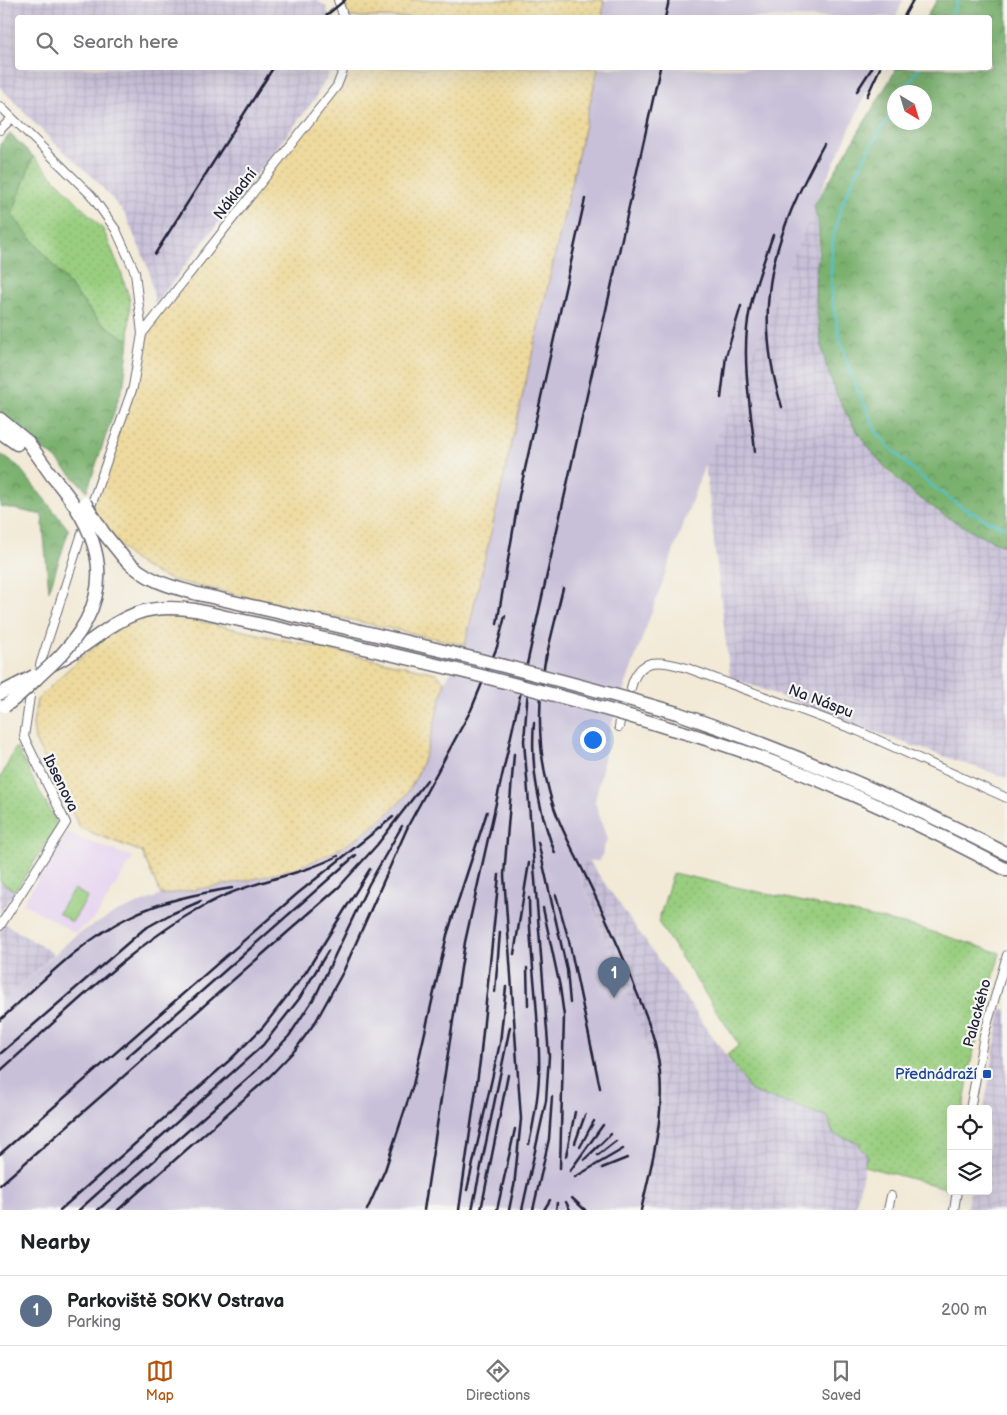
<!DOCTYPE html>
<meta charset="utf-8">
<style>
:root{--surface:#fff;--page:#f2f2f2;--text:#202124;--muted:#757577;--line:#e0e0e0;--accent:#b45309}
body{margin:0;font-family:"Balsamiq Sans",sans-serif;background:var(--page);color:var(--text)}
.controls{position:absolute;right:15px;bottom:15px;display:grid;overflow:hidden;border-radius:5px;box-shadow:0 5px 20px #0002}
.controls button{width:45px;height:45px;display:grid;place-items:center;padding:0;border:0;border-bottom:1px solid var(--line);background:var(--surface);color:var(--text);font:25px sans-serif}
.compass{position:absolute;left:887px;top:85px;width:45px;height:45px;border-radius:50%;background:var(--surface);box-shadow:0 5px 20px #0002;rotate:142deg}
.you{position:absolute;left:592px;top:739px;width:18px;height:18px;margin:-12px;border:4px solid #fff;border-radius:50%;background:#1a73e8;box-shadow:0 0 0 8px #1a73e833}
.badge{display:grid;place-items:center;width:32px;height:32px;border-radius:50%;background:var(--accent);color:#fff;font-size:16px;font-weight:700}
.pin{position:absolute;translate:-50% -41px;filter:drop-shadow(0 1px 2px #0008)}
.pin::after{content:'';position:absolute;top:26px;width:18px;height:15px;background:inherit;clip-path:polygon(0 0,100% 0,50% 100%)}
.list{margin:0;padding:0;list-style:none}
h2{display:flex;justify-content:space-between;align-items:center;height:65px;margin:0;padding:0 20px;font-size:21px}
h2 small{font-size:16px;font-weight:400;color:var(--muted)}
.list li{display:grid;grid-template-columns:32px 1fr auto;gap:15px;align-items:center;box-sizing:border-box;height:70px;padding:0 20px;border-top:1px solid var(--line)}
.list b{display:block;font-size:19px;white-space:nowrap}
.list p{margin:0;font-size:16px;white-space:nowrap;color:var(--muted)}
.list em{font-size:16px;font-style:normal;color:var(--muted)}
.icon{flex:none;width:28px;height:28px;fill:none;stroke:currentColor;stroke-width:2;stroke-linecap:round;stroke-linejoin:round}
.map{position:relative;flex:none;width:1007px;height:1210px;overflow:hidden}
.search{position:absolute;background:var(--surface);box-shadow:0 5px 20px #0002;left:15px;right:15px;top:15px;height:55px;display:flex;align-items:center;gap:12px;box-sizing:border-box;padding:0 18px;border-radius:5px;color:var(--muted);font-size:19px}
.sheet{height:135px;background:var(--surface)}
nav{display:flex;justify-content:space-around;align-items:center;box-sizing:border-box;height:70px;border-top:1px solid var(--line);background:var(--surface);font-size:14px;color:var(--muted)}
nav a{display:grid;justify-items:center;gap:2px}
nav .on{color:var(--accent)}
.map>svg:first-child{display:block}
</style>
<div class="map">
<svg width="1007" height="1210" viewBox="0 0 1007 1210">
<defs>
<pattern id="industrial-grid" width="8" height="8" patternUnits="userSpaceOnUse" patternTransform="scale(1.25)"><rect width="8" height="8" fill="#c8c0d8"/><path d="M0 4h8M4 0v8" fill="none" stroke="#aca5ba"/></pattern>
<pattern id="grass-dots" width="8" height="8" patternUnits="userSpaceOnUse" patternTransform="scale(1.25)"><rect width="8" height="8" fill="#99ce7f"/><path d="M2 2h.1M6 6h.1" fill="none" stroke="#84b16f" stroke-width="1.8" stroke-linecap="round"/></pattern>
<pattern id="forest-crowns" width="20" height="18" patternUnits="userSpaceOnUse" patternTransform="scale(1.25)"><rect width="20" height="18" fill="#7ab16e"/><path d="M2 6a3 3 0 1 1 6 0M12 15a3 3 0 1 1 6 0" fill="none" stroke="#64905c"/></pattern>
<pattern id="sand-dots" width="8" height="8" patternUnits="userSpaceOnUse" patternTransform="scale(1.25)"><rect width="8" height="8" fill="#eeda9e"/><path d="M2 2h.1M6 6h.1" fill="none" stroke="#ccbb89" stroke-width="1.8" stroke-linecap="round"/></pattern>
</defs>
<rect width="100%" height="100%" fill="#f6f6f2"/>
<filter id="ink" filterUnits="userSpaceOnUse"><feTurbulence type="fractalNoise" baseFrequency=".02" numOctaves="2"/><feDisplacementMap in="SourceGraphic" scale="10" xChannelSelector="R" yChannelSelector="G"/><feConvolveMatrix kernelMatrix="1 2 1 2 8 2 1 2 1" color-interpolation-filters="sRGB"/></filter>
<filter id="wash" filterUnits="userSpaceOnUse"><feTurbulence type="fractalNoise" baseFrequency=".0096" numOctaves="4" result="noise"/><feDisplacementMap in="SourceGraphic" scale="20" xChannelSelector="R" yChannelSelector="G"/><feGaussianBlur stdDeviation="1.12" result="paint"/><feColorMatrix in="noise" values="0 0 0 0 0 0 0 0 0 0 0 0 0 0 0 0 0 1.4 0 .05"/><feComposite in="paint" operator="in"/></filter>
<g filter="url(#wash)">
<rect width="100%" height="100%" fill="#f2ead7"/>
<path fill="#e6d3f0" d="M68,832L81,839L133,857L96,917L75,933L23,903Z"/>
<path fill="url(#industrial-grid)" d="M0,0H316L327,7L329,17L18,18V68H332L315,99L155,304L149,270L125,214L94,178L51,140L0,87Z
M814,206L819,232L815,298L825,360L849,419L890,474L933,509L966,528L1007,547V778L885,736L730,677L705,464Z
M589,861L751,1091L828,1117L833,1134L861,1143L860,1148L867,1154L855,1210H637L656,1114L650,1112L651,1081L645,1040L577,868Z
M0,881L15,891L0,913Z
M1,921L54,954L0,1004V922Z
M1001,1009L1007,1010V1210H966L970,1191H988V1109H984Z"/>
<path fill="#c8c0d8" d="M604,0H903L896,17L602,18Z
M598,68H878L814,206L705,464L611,725L595,802L607,839L600,861H589L577,869L645,1040L651,1081L650,1112L656,1114L637,1210H0V1004L76,935L117,912L161,895L228,884L322,859L371,829L404,797L425,755L445,682L465,645Z"/>
<path fill="url(#grass-dots)" stroke="#5e785d" d="M33,156L103,229L120,269L130,300L129,341L99,321L12,215Z
M16,747L58,826L15,891L0,881V779Z
M673,873L917,927L1000,953L971,1061L963,1109H951V1177L949,1189L864,1166L867,1154L860,1148V1143L833,1134L828,1117L751,1091L727,1055L739,1045L658,922Z"/>
<path fill="url(#forest-crowns)" stroke="#4e6a54" fill-rule="evenodd" d="M937,0H1007V547C921,512 851,453 825,361C820,342 818,320 816,300C813,278 821,254 819,232C819,223 816,214 814,206L897,68H990V18L926,17ZM924,92V122H894V92Z
M10,134L33,156L12,215L99,321L129,341L124,383L87,491L54,457L17,431L0,412V144Z
M0,454L18,466L69,530L49,591L42,515L0,506Z"/>
<path fill="url(#sand-dots)" stroke="#887e6c" d="M345,0H604L602,18L342,17L340,4Z
M344,68H598L465,645L175,581C129,565 117,545 91,506L133,387L142,334L337,86Z
M161,616L180,617L436,673L445,682C434,720 428,763 405,796C400,803 392,809 386,815C324,874 241,882 161,895L142,852L80,828L35,740L33,724L37,700L63,674L106,636L122,626L138,620Z"/>
<path fill="#99ce7f" stroke="#5e785d" d="M74,889L88,897L72,922L58,913Z"/>
<g fill="none" stroke-linecap="round" stroke-linejoin="round">
<path stroke="#53c1c7" stroke-width="2.5" d="M950,18L958,0
M904,92L919,68
M894,109C871,147 844,186 835,231C823,290 840,355 866,408C870,416 873,428 879,435C909,471 962,514 1007,528"/>
</g>
</g>
<g filter="url(#ink)">
<g fill="none" stroke-linecap="round" stroke-linejoin="round">
<defs>
<path id="minor" d="M338,0L344,18
M0,106L91,195L116,230L135,272L142,334L133,387L91,506
M0,130L12,118
M142,334L337,86L344,68
M40,665L83,530
M631,688C639,656 660,660 687,668L858,731L1007,798
M619,727L620,721
M0,926L66,823L24,737L30,696
M970,1109L984,1036L1007,955
M888,1210L891,1196
M954,1210L957,1191"/>
<path id="trunk" d="M0,419L28,442L52,476
M0,432L17,444
M124,558C147,581 168,586 198,594
M51,665C109,637 120,599 195,610
M677,713C791,752 901,799 1007,854
M672,729C788,761 901,814 1007,870"/>
</defs>
<use href="#minor" stroke="#6b6872" stroke-width="10"/>
<use href="#trunk" stroke="#6b6872" stroke-width="15"/>
<use href="#minor" stroke="#fff" stroke-width="8"/>
<use href="#trunk" stroke="#fff" stroke-width="12"/>
<path stroke="#22223b" stroke-width="2.5" d="M323,18L345,0
M665,18L669,0
M903,18L913,0
M857,91L872,68
M867,96L880,68
M155,254L273,68
M721,398L726,356L741,306
M782,407C750,304 774,235 824,144
M755,452C751,411 743,369 747,328C750,297 763,264 773,235
M497,624L519,496L585,199
M546,655C538,700 537,747 549,791C557,823 574,851 588,881C605,916 622,952 635,988C644,1010 653,1031 657,1053C668,1107 653,1158 641,1210
M545,662L563,588
M534,723C530,768 539,811 555,853
M514,754L504,875L521,1119L514,1187
M538,842L567,970L570,1003
M556,895L569,941L600,1088
M529,898C529,957 541,1017 539,1076C538,1099 534,1121 529,1144
M543,908L560,987L564,1016L560,1168
M514,954L529,863
M527,968L528,1005
M495,992L500,932
M0,1020C40,984 80,941 129,917C161,901 196,894 232,888
M0,1054L144,929L169,915L201,901
M126,1058L356,855
M0,1071C66,1013 139,937 217,899C255,880 299,876 338,856
M575,1143L585,1115
M580,1147L594,1121
M0,1154L297,894L393,817
M598,1155L616,1141
M566,1156L575,1112
M584,1160L611,1134
M602,1168L627,1158
M570,1171L603,1125
M575,1177L623,1149
M0,1185L339,887L377,845L427,780
M467,1190L500,1043L506,987
M572,1198L585,1210
M566,1202L570,1210
M60,1210L231,1059L263,1027L306,972L370,869
M79,1210L263,1045L299,999L328,951
M98,1210L257,1070L289,1036L316,995L369,884L402,826
M118,1210L269,1077L295,1050L316,1021L343,972L409,824L471,710L497,647L505,616
M367,1210L385,1170L413,1085L447,935L487,812
M424,1210L465,942L660,68
M459,1210L480,1061L499,875
M472,1210L510,1027
M481,1210L508,1075
M497,1210L515,1129
M509,1210L515,1181
M522,1210L546,1101L549,1056L524,741L528,689
M533,1210L549,1139L552,1097
M544,1210L550,1200
M556,1210L557,1203"/>
<defs>
<path id="trunk-bridge" d="M85,503L103,532L124,558
M198,594C359,630 519,667 677,713
M195,610C355,646 515,680 672,729
M1,693L34,676
M5,706C24,693 33,681 50,666C118,603 110,542 52,476"/>
</defs>
<use href="#trunk-bridge" stroke="#6b6872" stroke-width="15" stroke-linecap="butt"/>
<use href="#trunk-bridge" stroke="#fff" stroke-width="12"/>
</g>
</g>
<rect fill="#1a4fb4" stroke="#f6f6f2" stroke-width="2" x="982" y="1069" width="10" height="10" rx="2.5"/>
<g text-anchor="middle" stroke-width="4.5" stroke-linejoin="round" paint-order="stroke">
<g font-size="15" fill="#22223b" stroke="#f6f6f2">
<text transform="translate(235 194) rotate(-52)" y="5">Nákladní</text>
<text transform="translate(821 701) rotate(21)" y="5">Na Náspu</text>
<text transform="translate(61 783) rotate(64)" y="5">Ibsenova</text>
<text transform="translate(977 1013) rotate(-75)" y="5">Palackého</text>
</g>
<g font-size="15" fill="#164399" stroke="#f6f6f2" text-anchor="end">
<text x="977" y="1079">Přednádraží</text>
</g>
</g>
</svg>
<div class="controls">
<button><svg class="icon" aria-label="locate" viewBox="0 0 24 24"><circle cx="12" cy="12" r="6"/><path d="M12 2v4M12 18v4M2 12h4M18 12h4"/></svg></button>
<button><svg class="icon" aria-label="layers" viewBox="0 0 24 24"><path d="M12 4l9 5-9 5-9-5zM3 14l9 5 9-5"/></svg></button>
</div>
<svg class="compass" viewBox="-18 -18 36 36"><path d="M0-13l5 13h-10z" fill="#e53935"/><path d="M0 13l5-13h-10z" fill="#757577"/></svg>
<div class="you"></div>
<div class="pin badge" style="left:614px;top:998px;background:#5c6f8a">1</div>
<div class="search"><svg class="icon" aria-label="search" viewBox="0 0 24 24"><circle cx="10" cy="10" r="6"/><path d="M15 15l6 6"/></svg>Search here</div>
</div>
<section class="sheet">
<h2>Nearby<small></small></h2>
<ul class="list">
<li><span class="badge" style="background:#5c6f8a">1</span><div><b>Parkoviště SOKV Ostrava</b><p>Parking</p></div><em>200 m</em></li>
</ul>
</section>
<nav>
<a class="on"><svg class="icon" aria-label="map" viewBox="0 0 24 24"><path d="M3 6l6-2 6 2 6-2v14l-6 2-6-2-6 2zM9 4v14M15 6v14"/></svg>Map</a>
<a><svg class="icon" aria-label="directions" viewBox="0 0 24 24"><path d="M12 3l9 9-9 9-9-9zM9 14v-3h6M13 9l2 2-2 2"/></svg>Directions</a>
<a><svg class="icon" aria-label="saved" viewBox="0 0 24 24"><path d="M7 4h10v16l-5-4-5 4z"/></svg>Saved</a>
</nav>
